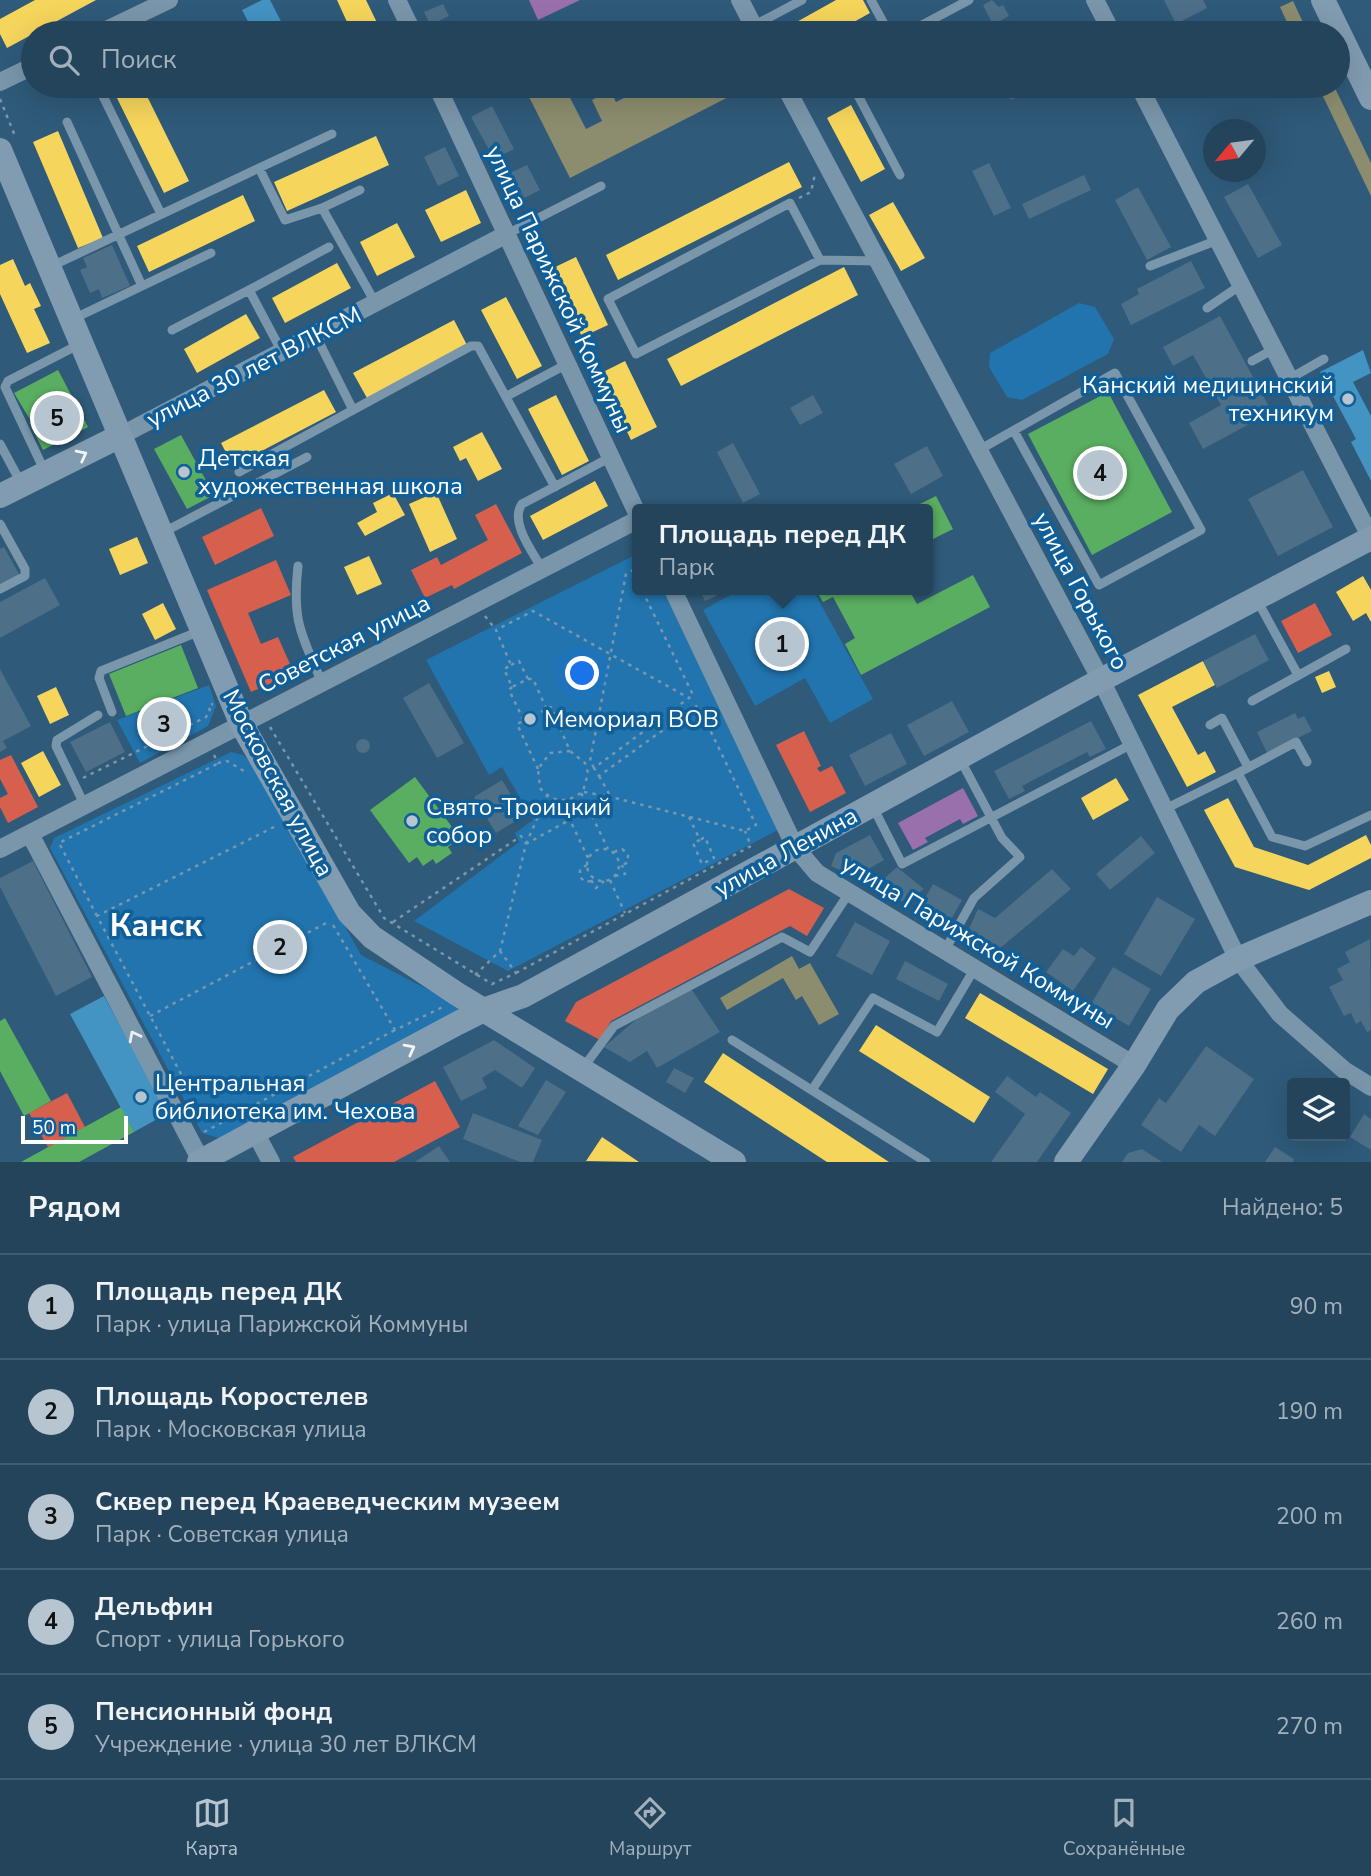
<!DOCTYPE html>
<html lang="ru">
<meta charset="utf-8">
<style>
:root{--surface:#23445b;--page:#2f4e64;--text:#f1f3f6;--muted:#a3b0bb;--line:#405c71;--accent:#b6c5d0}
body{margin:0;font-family:"Nunito Sans",sans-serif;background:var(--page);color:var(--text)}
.controls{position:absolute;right:21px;bottom:21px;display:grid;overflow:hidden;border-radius:7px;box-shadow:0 7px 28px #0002}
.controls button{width:63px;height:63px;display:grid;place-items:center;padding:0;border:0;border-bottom:2px solid var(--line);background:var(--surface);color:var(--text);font:35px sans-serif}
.compass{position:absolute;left:1203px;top:119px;width:63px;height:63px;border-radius:50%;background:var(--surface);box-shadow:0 7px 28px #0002;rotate:241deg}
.scale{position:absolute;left:21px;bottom:18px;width:107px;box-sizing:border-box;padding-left:7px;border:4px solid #fff;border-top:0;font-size:19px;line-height:24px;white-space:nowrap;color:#fff;-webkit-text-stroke:5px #105f98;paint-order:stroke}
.you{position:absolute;left:583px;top:674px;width:24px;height:24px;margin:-18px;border:5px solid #fff;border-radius:50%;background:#1a73e8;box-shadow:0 0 0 10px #1a73e833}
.badge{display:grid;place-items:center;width:46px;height:46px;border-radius:50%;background:var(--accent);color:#111;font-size:23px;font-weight:700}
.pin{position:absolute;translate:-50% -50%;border:4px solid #fff;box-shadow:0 2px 7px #0006}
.popup{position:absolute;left:632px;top:504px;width:301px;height:91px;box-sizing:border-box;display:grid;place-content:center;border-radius:7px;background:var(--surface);filter:drop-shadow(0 2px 5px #0005);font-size:23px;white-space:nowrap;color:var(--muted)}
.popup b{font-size:26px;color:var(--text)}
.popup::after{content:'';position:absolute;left:50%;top:100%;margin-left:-14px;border:14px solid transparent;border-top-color:var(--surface)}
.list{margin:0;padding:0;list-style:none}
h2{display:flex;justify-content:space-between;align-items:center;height:91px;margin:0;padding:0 28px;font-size:30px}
h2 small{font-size:23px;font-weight:400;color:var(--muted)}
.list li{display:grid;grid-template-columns:46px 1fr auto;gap:21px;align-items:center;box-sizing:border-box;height:105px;padding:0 28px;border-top:2px solid var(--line)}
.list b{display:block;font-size:26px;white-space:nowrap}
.list p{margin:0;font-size:23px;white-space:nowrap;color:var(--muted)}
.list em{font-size:23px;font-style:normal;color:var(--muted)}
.icon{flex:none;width:38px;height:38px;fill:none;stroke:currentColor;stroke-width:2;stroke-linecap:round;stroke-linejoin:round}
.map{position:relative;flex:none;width:1371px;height:1162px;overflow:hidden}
.search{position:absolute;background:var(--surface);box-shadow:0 7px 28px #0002;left:21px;right:21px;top:21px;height:77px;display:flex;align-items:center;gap:18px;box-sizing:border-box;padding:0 24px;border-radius:38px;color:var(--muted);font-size:26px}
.sheet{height:616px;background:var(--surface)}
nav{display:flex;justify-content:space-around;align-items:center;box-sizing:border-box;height:98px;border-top:2px solid var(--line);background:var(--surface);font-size:19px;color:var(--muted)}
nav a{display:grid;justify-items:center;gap:4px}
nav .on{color:var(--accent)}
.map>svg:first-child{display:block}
</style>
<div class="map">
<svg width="1371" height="1162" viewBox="0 0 1371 1162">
<rect width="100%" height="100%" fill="#2f5a79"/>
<path fill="#2174ae" d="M1079,303L1095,307L1114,339L1108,354L1022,400L1007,397L989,367L990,353Z
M637,554V590H663L778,830L508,971L414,921L519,842L515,833L533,820L502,767L489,775L426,660Z
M740,590H813L873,699L830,723L805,678L755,706L703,610Z
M209,685L216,706L208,726L140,763L117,720Z
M231,752L243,755L255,766L361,955L460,1006L457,1018L222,1139L202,1133L50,848L54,838Z"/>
<path fill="#f6d55c" d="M35,0H96L7,48L0,34V19Z
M337,0H366L382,33H352Z
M836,0H863L870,13L834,33H798L793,24Z
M111,86H142L189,181L164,193Z
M851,105L885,169L861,182L827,118Z
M58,131L103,238L78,248L33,142Z
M376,136L389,165L287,211L274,182Z
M789,162L802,187L618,280L606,255Z
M466,190L481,223L441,242L425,210Z
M243,195L255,221L149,272L137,246Z
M893,202L925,258L901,271L869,215Z
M397,223L415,257L377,276L360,242Z
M576,257L608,325L582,337L551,269Z
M13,259L25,286L30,283L41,306L34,309L50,343L27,353L0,294V265Z
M337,263L351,288L285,323L272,298Z
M844,267L858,295L681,386L667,359Z
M506,297L542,366L517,379L481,310Z
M246,314L260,338L197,373L184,349Z
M454,320L467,345L367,398L353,373Z
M625,361L657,427L631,440L599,374Z
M324,390L336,412L233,466L221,443Z
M556,395L589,461L562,475L528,409Z
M482,432L502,469L478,481L466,458L460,461L453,447Z
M595,481L608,506L543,540L530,516Z
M436,492L457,539L430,552L409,504Z
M393,493L405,515L365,536L357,523L377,512L373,503Z
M137,537L148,563L120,575L109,549Z
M369,556L382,584L357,595L344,567Z
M1363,576L1371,590V622L1366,613L1353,621L1336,592Z
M163,603L176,629L155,640L142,614Z
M1203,661L1215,685L1172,707L1198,755L1205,751L1216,772L1187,787L1138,695Z
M1329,671L1336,687L1322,693L1315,677Z
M56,687L69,715L50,724L37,696Z
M43,751L61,785L39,797L21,763Z
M1116,778L1129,800L1093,820L1081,798Z
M1228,798L1254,847L1308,865L1366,835L1371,845V858L1309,890L1235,867L1204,810Z
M980,993L1108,1069L1093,1094L965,1018Z
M876,1025L990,1097L974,1123L859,1051Z
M723,1053L889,1162H827L704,1082Z
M602,1137L639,1162L586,1161Z"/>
<path fill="#d6604d" d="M496,504L522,553L454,589L452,585L425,598L411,570L437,557L441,565L488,540L475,515Z
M261,508L274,536L215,565L202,537Z
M276,560L291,595L248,613L261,644L278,637L294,673L251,692L207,590Z
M1315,603L1332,635L1298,653L1281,621Z
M804,731L821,766L817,768L820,772L832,766L846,793L810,812L776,745Z
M11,755L38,807L8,823L0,807V798L8,794L0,779V760Z
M789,889L824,908L807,936L790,926L611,1021L600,1040L565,1021L576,1002Z
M435,1081L460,1127L394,1162H296L293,1157Z
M67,1093L85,1127L48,1147L29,1113Z"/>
<path fill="#9970ab" d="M529,0H580L538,20Z
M963,788L978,816L963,824L960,819L925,838L928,842L913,850L898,823Z"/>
<path fill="#4393c3" d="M262,0H270L287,33H254L242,10Z
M1363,350L1371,373L1353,382L1371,416V481L1351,442L1356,439L1320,372Z
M104,996L168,1113L134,1132L70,1014Z"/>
<path fill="#5aae61" d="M58,370L88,427L43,450L34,432L37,431L14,393Z
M1108,392L1172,512L1092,555L1028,434Z
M181,435L214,495L187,509L154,449Z
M936,496L953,529L927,542V509H910Z
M973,575L990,607L861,675L845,644L855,638L833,597L823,602L816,590H909L917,604Z
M181,645L198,688L126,716L109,674Z
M415,777L455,831L449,835L455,842L448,847L452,853L436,864L433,859L423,866L417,857L409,863L370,810Z
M5,1018L51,1101L24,1116L0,1071V1021Z
M121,1107L134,1132L79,1162H21Z"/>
<path fill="#8c8c6e" d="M1293,1L1308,33H1292L1280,7Z
M551,86H564L586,129L602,121L592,100L610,91L616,102L649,86H750L570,178L529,97Z
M1318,86H1334L1371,163V196Z
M792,956L799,969L810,963L839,1014L819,1025L802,996L796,1000L783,978L727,1010L720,998Z"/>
<path fill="#4d6f88" d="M992,0L999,7L1003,5L1009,16L993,25L983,5Z
M1164,0H1203L1207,8L1176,24Z
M443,4L449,16L430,25L424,12Z
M1003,86H1037L1011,100Z
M492,106L514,149L494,159L471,117Z
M445,147L459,176L438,186L424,157Z
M989,163L1011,208L994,216L972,171Z
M527,165L540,190L517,202L504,176Z
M1084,175L1091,190L1029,219L1022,204Z
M1248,184L1282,245L1258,258L1224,197Z
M1138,187L1171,247L1147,260L1115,200Z
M112,245L130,286L102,298L99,289L90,293L80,270L87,267L83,258Z
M1191,261L1205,288L1131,325L1121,304L1139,294L1137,289Z
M1220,316L1272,412L1203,449L1189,423L1221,405L1193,355L1173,366L1163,347Z
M813,395L823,413L800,425L790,408Z
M733,443L760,494L743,503L717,452Z
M927,446L943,476L911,494L894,464Z
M1303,470L1333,527L1278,556L1248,499Z
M4,547L19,574L0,584V549Z
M45,578L60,605L0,638V602Z
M699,590H729L705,601Z
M1255,634L1269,660L1217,688L1203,661Z
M0,669L31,726L3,741L7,748L0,752Z
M429,683L464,743L437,758L403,698Z
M952,701L969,732L924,756L907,725Z
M1295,713L1298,719L1304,716L1312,731L1267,753L1257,732Z
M1091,721L1106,749L1090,757L1087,752L1022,786L1025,791L1009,799L994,771Z
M110,722L125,752L86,772L70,742Z
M891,733L907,764L865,786L849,755Z
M356 746a7 7 0 1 1 14 0a7 7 0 1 1-14 0Z
M502,780L524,816L496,833L474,797Z
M870,835L884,860L855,877L831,866L836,853Z
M1141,836L1155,853L1110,890L1096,874Z
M33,861L92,977L56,996L0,887V878Z
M897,867L924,889L905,903L876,886Z
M1052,869L1071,889L999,949L967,933L978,909L995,918Z
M933,884L962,900L948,925L919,909Z
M1157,897L1195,919L1161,976L1124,954Z
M855,922L890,941L872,975L836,956Z
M1370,939L1371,1030L1367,1032L1361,1021L1356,1024L1351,1013L1344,1016L1329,987L1343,980L1337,969L1350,962L1345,952Z
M1081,947L1096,958L1073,991L1046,972L1063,949L1074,956Z
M905,961L948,984L939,1001L896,979Z
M1113,967L1151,989L1129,1026L1091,1004Z
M690,987L720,1032L657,1068L647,1051L630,1062L604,1047L639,1017Z
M494,1040L535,1068L522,1088L495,1070L482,1078L487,1088L461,1101L443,1067Z
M1206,1046L1254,1079L1215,1136L1199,1125L1181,1152L1141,1125L1159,1098L1166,1103Z
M674,1068L694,1078L685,1093L666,1082Z
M1007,1076L1036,1097L1040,1092L1071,1113L1037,1162H991L1025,1114L995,1092Z
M546,1080L566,1092L538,1135L518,1126Z
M473,1113L542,1140L533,1162H520L463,1139Z
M1364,1114L1371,1119V1150L1350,1137Z
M439,1146L450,1162H415Z
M1275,1147L1294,1159L1293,1162H1265Z
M1142,1149L1162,1162H1122L1128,1153Z"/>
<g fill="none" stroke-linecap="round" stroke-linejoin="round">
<path stroke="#7a96ab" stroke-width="2.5" stroke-dasharray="3.5 5" stroke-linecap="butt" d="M0,99L15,136
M799,198L811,192L815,174
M485,616L496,630
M511,665L519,661L528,679L512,687L504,669L511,665L496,630L533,611L689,698
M528,679H533L547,710
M512,687L509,690L524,721
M270,727L384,918L492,984L516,973L500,951
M214,755L218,763L227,761L244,771
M594,768L590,761L626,574L633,570L637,578
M538,769L517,724L551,707L570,751L585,763L588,773L583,791C568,804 553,803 540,788L538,769L550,753L570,751
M599,776L611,797
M83,778L206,717L210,712L209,705L213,704
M584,792L611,797
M581,793L608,849
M561,801L588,858
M689,817L700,840L693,843L702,864L714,858L705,837L700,840
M526,844L547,796
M587 865a16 16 0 1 1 32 0a16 16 0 1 1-32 0Z
M614,852L622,849L628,854V862L623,865
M587,865L580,869V877L585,882L591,881
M615,876L625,874L622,865
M591,880L596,888L604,881
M610,880L625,913
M97,916L59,843L217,764
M393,922L521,836L526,844
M333,925L395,1030L443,1007
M516,973L751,846L745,831
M475,975L500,951L526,844L611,797L745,831L756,825L698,705L599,776L594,768L693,695L642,590
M150,1016L330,921
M183,1091L182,1076L97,916L276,826
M204,1132L395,1030"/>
<path stroke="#7a96ab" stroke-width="9" d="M871,0L889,33
M753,26L802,0
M907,33L969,0
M98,86L161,214
M853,86L900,175
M790,96L809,86
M67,122L142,286
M360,190L322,208L376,304
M322,208L285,220L259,168L332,134
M507,234L601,186
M820,260L790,203L608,299L636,354L820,260L878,261
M52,266L259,168
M1150,266L1218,240
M249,290L329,247
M1207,308L1241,285
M73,319L211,253
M172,330L249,290L282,352
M316,336L353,410L471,346H478L555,487
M1252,361L1274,349
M1289,379L1324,359
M507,396L567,364
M0,444L21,483
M979,450L1115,373L1201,530L1099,585L1014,431
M45,472L5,387L8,381L80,344
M239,472L353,410
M0,524L25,569V576L0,589
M162,533L307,457
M298,566C292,622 301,633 322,683
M542,569C533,552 509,522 522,504L611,457
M1257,600L1298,675
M1252,701L1346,649
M112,712L99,678L101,671L200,631
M1210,725L1222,718L1248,767
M1238,773L1296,742L1307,762
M85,806L56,746L57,740L98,715
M873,807L902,864L1132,744
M1165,809L1238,773L1272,837L1305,846L1371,815
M945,950L974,898L1020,857L1002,838L960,759
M732,1040L926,1162
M583,1068L614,1026L782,937L810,952L849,893
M812,1090L873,998L937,1032L975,968"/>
<path stroke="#7a96ab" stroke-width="18" d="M397,0L413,33
M740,0L757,33
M1095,0L1112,33
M100,33L169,0
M0,82L33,66
M437,86L637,513
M785,86L1101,680L1238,959L1280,1014L1344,1070L1371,1087
M1139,86L1371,538
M120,436L507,234
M673,590L795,847L817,873L1134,1065
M30,834L201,1161
M0,849L637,520
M255,1132L271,1162"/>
<path stroke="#819bb0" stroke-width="24" d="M1323,0L1371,98
M0,150L242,725L349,913L372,937L457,994L734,1162
M0,496L120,436
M199,1162L458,1023L486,1009L523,996L1101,680L1371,538
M1066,1162L1134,1065L1168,1009L1196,982L1238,959L1371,902"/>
</g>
<defs><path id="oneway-chevron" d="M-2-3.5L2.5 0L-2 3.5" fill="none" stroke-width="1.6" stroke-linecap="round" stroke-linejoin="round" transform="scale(1.75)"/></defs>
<g stroke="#f2f5f7">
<use href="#oneway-chevron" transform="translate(82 455) rotate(-27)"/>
<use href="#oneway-chevron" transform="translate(410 1049) rotate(-28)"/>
</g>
<use stroke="#ebeff2" href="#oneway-chevron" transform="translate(134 1036) rotate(-117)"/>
<g fill="#b6c5d0" stroke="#105f98" stroke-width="2.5">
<circle cx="1348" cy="399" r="7"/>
<circle cx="184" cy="472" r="7"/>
<circle cx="530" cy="719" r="7"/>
<circle cx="412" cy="821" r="7"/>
<circle cx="141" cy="1097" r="7"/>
</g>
<g text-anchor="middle" stroke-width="7" stroke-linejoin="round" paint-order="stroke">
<g font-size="24" fill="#fff" stroke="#105f98">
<text transform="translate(559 289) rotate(65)" y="8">улица Парижской Коммуны</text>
<text transform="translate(254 367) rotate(-27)" y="8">улица 30 лет ВЛКСМ</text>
<text transform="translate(1081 591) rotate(62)" y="8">улица Горького</text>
<text transform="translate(344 644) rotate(-27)" y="8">Советская улица</text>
<text transform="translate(278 783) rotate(62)" y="8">Московская улица</text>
<text transform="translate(786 852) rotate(-29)" y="8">улица Ленина</text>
<text transform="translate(978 942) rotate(31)" y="8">улица Парижской Коммуны</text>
</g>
<g font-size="24" fill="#fff" stroke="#105f98" text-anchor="start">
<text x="1334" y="393" text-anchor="end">Канский медицинский<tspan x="1334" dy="28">техникум</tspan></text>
<text x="198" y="466">Детская<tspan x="198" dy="28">художественная школа</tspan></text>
<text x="544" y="727">Мемориал ВОВ</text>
<text x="426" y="815">Свято-Троицкий<tspan x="426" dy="28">собор</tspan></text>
<text x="155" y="1091">Центральная<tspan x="155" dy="28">библиотека им. Чехова</tspan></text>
</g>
<g font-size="32" font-weight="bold" fill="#fff" stroke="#105f98">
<text x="156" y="936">Канск</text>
</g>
</g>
</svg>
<div class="controls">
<button><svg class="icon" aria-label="layers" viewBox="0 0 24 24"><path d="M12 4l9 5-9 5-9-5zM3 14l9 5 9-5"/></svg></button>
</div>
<svg class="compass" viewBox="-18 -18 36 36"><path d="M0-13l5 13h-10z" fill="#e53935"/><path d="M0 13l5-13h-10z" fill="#a3b0bb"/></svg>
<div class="scale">50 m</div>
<div class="you"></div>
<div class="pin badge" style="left:782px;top:644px">1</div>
<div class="popup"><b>Площадь перед ДК</b>Парк</div>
<div class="pin badge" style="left:280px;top:947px">2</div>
<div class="pin badge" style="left:164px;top:724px">3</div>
<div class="pin badge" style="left:1100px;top:473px">4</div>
<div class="pin badge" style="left:57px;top:418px">5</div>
<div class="search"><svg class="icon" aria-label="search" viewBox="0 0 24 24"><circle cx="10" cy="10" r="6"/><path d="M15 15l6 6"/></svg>Поиск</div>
</div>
<section class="sheet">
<h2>Рядом<small>Найдено: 5</small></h2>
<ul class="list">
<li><span class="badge">1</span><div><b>Площадь перед ДК</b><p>Парк · улица Парижской Коммуны</p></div><em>90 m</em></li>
<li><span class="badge">2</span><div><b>Площадь Коростелев</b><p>Парк · Московская улица</p></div><em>190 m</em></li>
<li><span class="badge">3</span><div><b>Сквер перед Краеведческим музеем</b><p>Парк · Советская улица</p></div><em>200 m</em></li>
<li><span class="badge">4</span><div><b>Дельфин</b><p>Спорт · улица Горького</p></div><em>260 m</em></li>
<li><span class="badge">5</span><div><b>Пенсионный фонд</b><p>Учреждение · улица 30 лет ВЛКСМ</p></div><em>270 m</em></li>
</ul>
</section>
<nav>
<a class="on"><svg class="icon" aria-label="map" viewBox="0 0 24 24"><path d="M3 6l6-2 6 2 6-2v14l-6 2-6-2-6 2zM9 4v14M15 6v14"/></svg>Карта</a>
<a><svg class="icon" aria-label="directions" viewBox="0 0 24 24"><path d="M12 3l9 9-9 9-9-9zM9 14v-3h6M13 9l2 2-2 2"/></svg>Маршрут</a>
<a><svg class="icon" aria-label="saved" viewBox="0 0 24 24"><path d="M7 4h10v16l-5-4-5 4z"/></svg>Сохранённые</a>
</nav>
